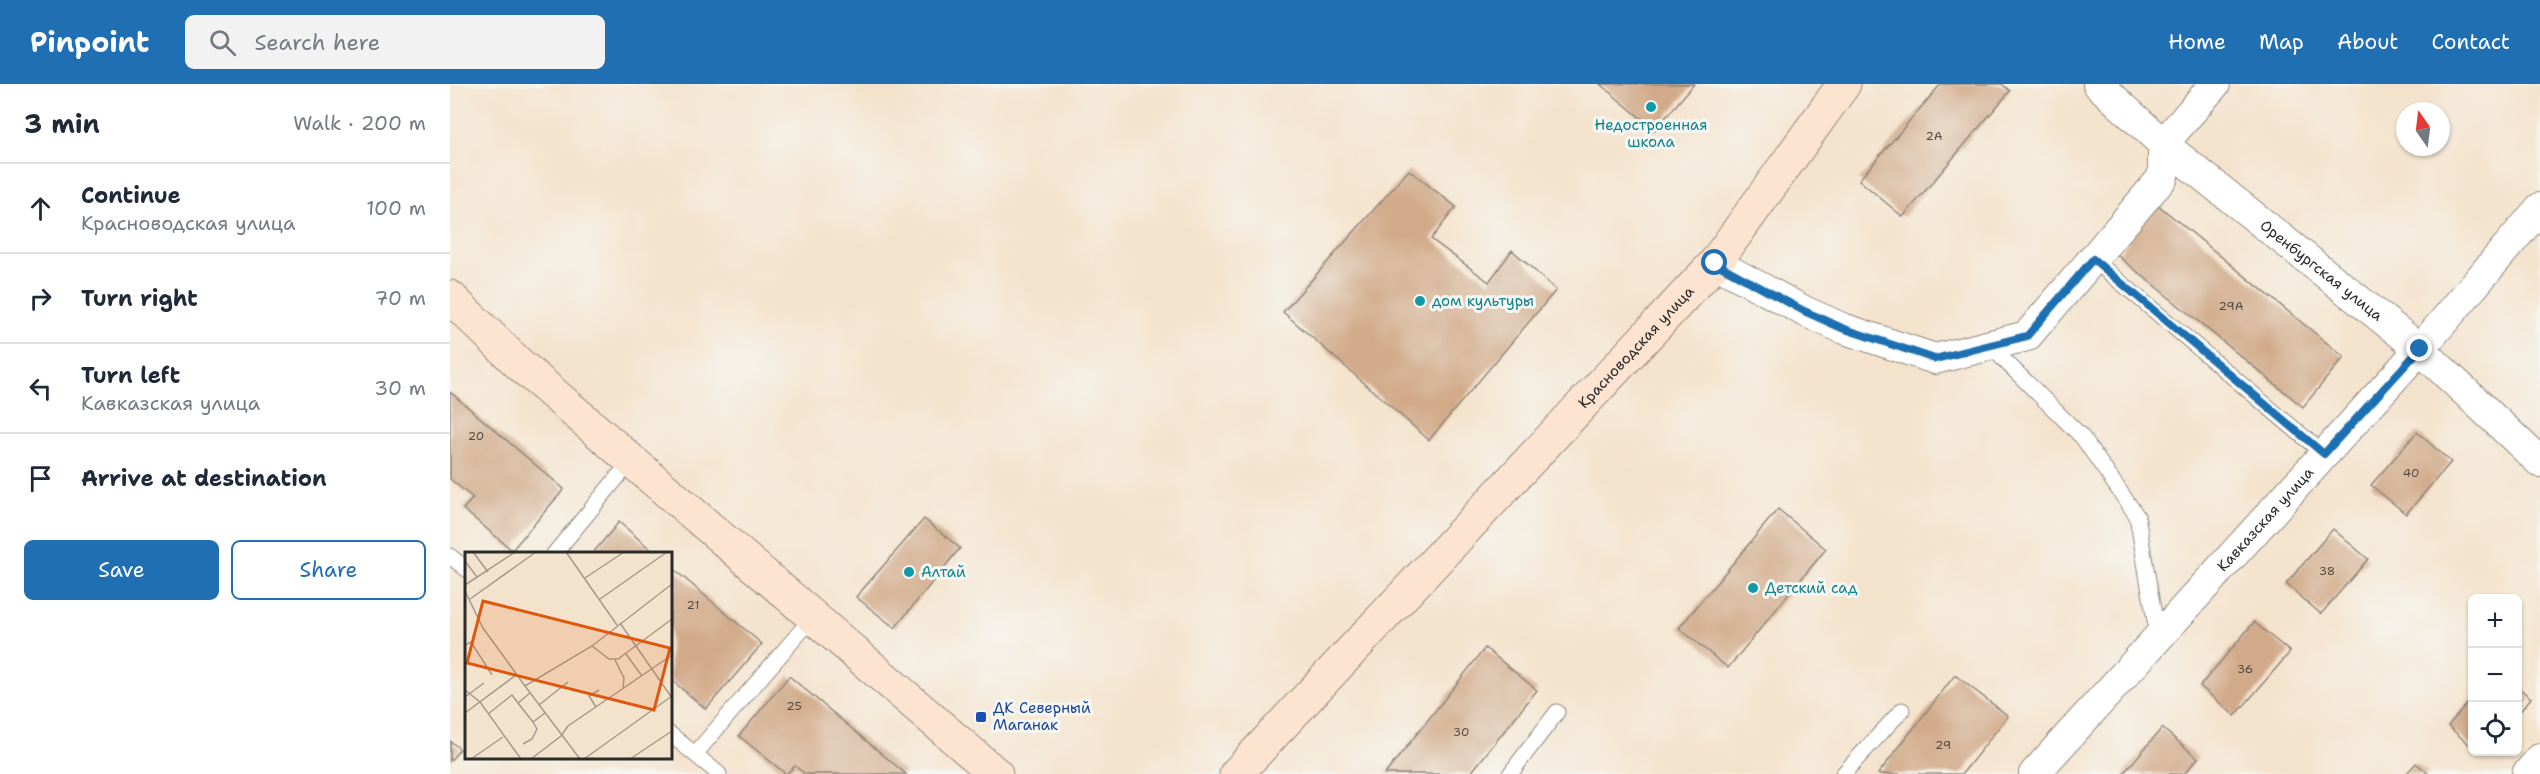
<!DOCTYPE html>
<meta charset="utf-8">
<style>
:root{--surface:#fff;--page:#f2f2f3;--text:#1f2937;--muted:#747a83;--line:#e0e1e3;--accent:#1f6fb2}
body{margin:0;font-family:"Shantell Sans",sans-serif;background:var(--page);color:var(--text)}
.controls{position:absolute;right:18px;bottom:18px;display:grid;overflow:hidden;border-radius:9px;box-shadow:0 2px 4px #0004}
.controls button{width:54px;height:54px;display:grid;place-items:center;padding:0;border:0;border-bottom:2px solid var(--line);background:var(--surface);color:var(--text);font:30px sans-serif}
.compass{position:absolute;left:1946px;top:18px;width:54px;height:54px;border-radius:50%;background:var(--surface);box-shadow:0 2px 4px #0004;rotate:346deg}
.stop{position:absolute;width:18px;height:18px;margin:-14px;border:4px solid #1f6fb2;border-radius:50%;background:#fff}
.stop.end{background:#1f6fb2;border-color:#fff;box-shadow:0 2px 6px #0008}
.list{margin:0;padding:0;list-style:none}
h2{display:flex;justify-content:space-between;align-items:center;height:78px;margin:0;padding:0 24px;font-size:26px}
h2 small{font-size:20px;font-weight:400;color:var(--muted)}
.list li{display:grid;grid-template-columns:39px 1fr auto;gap:18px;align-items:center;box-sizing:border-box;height:90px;padding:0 24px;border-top:2px solid var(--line)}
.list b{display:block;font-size:22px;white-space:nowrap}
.list p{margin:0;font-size:20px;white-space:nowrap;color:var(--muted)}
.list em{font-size:20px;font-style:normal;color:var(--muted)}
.actions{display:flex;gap:12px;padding:18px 24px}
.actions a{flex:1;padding:14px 0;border:2px solid var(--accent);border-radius:9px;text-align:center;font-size:21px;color:var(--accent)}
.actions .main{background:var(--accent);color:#fff}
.icon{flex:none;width:33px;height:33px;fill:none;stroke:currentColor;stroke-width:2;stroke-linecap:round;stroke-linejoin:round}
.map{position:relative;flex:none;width:2090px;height:690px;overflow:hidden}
header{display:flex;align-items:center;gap:36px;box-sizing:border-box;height:84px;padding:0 30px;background:var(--accent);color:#fff}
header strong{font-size:28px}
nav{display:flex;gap:33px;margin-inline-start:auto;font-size:21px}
.search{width:420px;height:54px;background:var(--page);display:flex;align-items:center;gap:15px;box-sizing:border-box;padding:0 21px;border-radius:9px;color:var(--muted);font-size:22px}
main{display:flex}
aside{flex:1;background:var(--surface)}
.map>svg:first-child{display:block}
</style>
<header>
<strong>Pinpoint</strong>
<div class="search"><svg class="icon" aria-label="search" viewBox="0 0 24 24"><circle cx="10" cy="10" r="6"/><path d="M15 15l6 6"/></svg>Search here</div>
<nav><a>Home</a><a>Map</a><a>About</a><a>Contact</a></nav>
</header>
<main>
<aside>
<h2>3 min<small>Walk · 200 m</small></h2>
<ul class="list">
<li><svg class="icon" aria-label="ahead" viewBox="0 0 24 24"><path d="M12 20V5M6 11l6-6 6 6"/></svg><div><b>Continue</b><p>Красноводская улица</p></div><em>100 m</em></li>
<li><svg class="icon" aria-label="right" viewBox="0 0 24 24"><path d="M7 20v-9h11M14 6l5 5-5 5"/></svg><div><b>Turn right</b></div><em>70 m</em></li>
<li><svg class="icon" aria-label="left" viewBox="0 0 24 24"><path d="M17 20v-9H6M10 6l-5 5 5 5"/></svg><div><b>Turn left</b><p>Кавказская улица</p></div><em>30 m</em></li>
<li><svg class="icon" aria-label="arrive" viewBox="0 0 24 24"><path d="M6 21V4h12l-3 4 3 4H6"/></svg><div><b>Arrive at destination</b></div></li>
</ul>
<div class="actions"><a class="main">Save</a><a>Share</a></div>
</aside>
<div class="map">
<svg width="2090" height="690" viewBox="0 0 2090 690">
<rect width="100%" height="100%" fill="#f6f6f2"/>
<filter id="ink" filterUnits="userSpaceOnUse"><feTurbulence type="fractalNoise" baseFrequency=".0167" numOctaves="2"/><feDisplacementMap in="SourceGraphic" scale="12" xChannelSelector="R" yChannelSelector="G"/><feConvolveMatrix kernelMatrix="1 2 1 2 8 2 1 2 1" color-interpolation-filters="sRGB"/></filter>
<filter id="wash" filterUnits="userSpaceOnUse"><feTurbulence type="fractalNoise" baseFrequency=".008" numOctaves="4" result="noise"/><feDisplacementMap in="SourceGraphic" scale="24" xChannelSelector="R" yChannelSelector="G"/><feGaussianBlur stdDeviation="1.35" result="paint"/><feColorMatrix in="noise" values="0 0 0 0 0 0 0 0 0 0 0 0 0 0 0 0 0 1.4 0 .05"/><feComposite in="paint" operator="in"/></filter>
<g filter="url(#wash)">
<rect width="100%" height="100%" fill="#f4e3cc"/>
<g id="blocks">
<path fill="#d1aa89" d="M1150,0H1244L1205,46Z
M1491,0H1552L1560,7L1453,133L1409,96Z
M959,86L1006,123L981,155L1039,198L1062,166L1106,206L979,356L833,228Z
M1708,121L1894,273L1853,323L1667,171Z
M0,308L114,405L62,466L13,425L23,414L0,395Z
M1967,348L2001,378L1956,430L1921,401Z
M1328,425L1376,465L1278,584L1229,544Z
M474,435L510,464L445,544L406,513Z
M169,438L206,470H142Z
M1883,445L1918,475L1871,530L1836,500Z
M220,482L312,560L256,625L220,595Z
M1804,538L1840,568L1785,632L1750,602Z
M1035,564L1087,606L1020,690H935Z
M1505,591L1558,632L1512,690H1428Z
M339,592L456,690H355L345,682L336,690L289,652Z
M2068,603L2081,614L2068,630Z
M2022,614V663L1998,642Z
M1712,644L1748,674L1734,690H1673Z
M0,657L10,665L0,677Z
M1966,679L1979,690H1956Z"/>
</g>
</g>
<g filter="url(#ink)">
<use href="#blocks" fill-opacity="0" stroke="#90877c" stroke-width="1.5"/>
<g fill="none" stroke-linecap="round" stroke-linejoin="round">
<defs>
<path id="lane" d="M1643,175L1874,370
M1540,262L1632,353L1687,432L1708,554
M104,470L181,377
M0,472L16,485
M220,650L269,690
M245,670L363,533
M1060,690L1107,628
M1393,690L1452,626"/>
<g id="street">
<path id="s1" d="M1648,0L1713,60L1970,265L2090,378"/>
<path d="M1265,179L1354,227L1392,244L1485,275L1577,252L1713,93V60L1765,0"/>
<path id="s2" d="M1584,690L1970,265L2090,124"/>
<path d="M2077,690L2090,675"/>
</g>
<g id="secondary">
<path d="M0,213L69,280L546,690"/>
<path id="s3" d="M786,690L1265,179L1394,0"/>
</g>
</defs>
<use href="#lane" stroke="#90877c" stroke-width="17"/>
<use href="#street" stroke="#90877c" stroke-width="32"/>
<use href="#secondary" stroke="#90877c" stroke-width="35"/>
<use href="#lane" stroke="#fff" stroke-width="15"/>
<use href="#street" stroke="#fff" stroke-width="30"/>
<use href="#secondary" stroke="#fde4d1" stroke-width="33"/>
</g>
</g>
<g fill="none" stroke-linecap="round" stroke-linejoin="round" filter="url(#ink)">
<path stroke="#1f6fb2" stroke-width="8" d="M1265,179L1354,227L1392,244L1485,275L1577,252L1643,175L1874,370L1970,265"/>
</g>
<g fill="#0f9aa8" stroke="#f6f6f2" stroke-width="2">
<circle cx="1201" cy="23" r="6"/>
<circle cx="970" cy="217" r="6"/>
<circle cx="459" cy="488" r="6"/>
<circle cx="1303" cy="504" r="6"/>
</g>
<rect fill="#1a4fb4" stroke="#f6f6f2" stroke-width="2" x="525" y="627" width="12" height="12" rx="3"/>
<g text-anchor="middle" stroke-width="6" stroke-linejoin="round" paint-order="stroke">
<g font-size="12" fill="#544b42">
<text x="1484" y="56">2А</text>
<text x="1781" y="226">29А</text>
<text x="26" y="356">20</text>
<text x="1961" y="393">40</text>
<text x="1877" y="491">38</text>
<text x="243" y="525">21</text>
<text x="1795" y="589">36</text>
<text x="344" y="626">25</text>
<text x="1011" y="652">30</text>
<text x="1493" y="665">29</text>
</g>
<g font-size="15" fill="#0d838f" stroke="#f6f6f2" text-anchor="start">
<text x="1201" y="46" text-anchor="middle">Недостроенная<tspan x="1201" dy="17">школа</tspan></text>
<text x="982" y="222">дом культуры</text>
<text x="471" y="493">Алтай</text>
<text x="1315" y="509">Детский сад</text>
</g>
<g font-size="15" fill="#2b2b2b" stroke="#f6f6f2">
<text dy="5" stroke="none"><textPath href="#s1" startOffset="291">Оренбургская улица</textPath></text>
<text dy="5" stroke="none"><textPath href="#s3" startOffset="585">Красноводская улица</textPath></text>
<text dy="5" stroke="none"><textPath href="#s2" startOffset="344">Кавказская улица</textPath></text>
</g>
<g font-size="15" fill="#164399" stroke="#f6f6f2" text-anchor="start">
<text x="543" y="629">ДК Северный<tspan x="543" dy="17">Маганак</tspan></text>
</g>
</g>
<g transform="translate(15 468)">
<rect width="207" height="207" fill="#f4e3cc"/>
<path fill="none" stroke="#a4998c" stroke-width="1.5" d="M8,0L23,20M101,0L152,73M0,9L12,25M120,26L159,0M0,33L50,0M0,39L18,76L60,134L127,94L207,32M5,47L71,0M135,47L202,0M155,71L207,146M0,93L6,90L27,123M127,94L144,107H153L207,67M161,102L177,124M150,108L159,126L158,137M60,134L115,207M0,138L15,150L56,207M65,141L53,151L68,170M0,145L19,131M74,153L103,130M131,155L124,144L134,138M0,161L51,123M23,162L47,143L53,151M58,192L67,187L72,177L68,170L80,161M6,207L38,185M66,207L96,184L103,174L207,103M119,207L207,144M165,207L207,179"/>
<path fill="#df570e" fill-opacity="0.15" stroke="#df570e" stroke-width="3" d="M18,49L205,96L189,158L2,111Z"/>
<rect width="207" height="207" fill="none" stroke="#2b2b2b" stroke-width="3"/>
</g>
</svg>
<div class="controls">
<button>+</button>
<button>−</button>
<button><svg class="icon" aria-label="locate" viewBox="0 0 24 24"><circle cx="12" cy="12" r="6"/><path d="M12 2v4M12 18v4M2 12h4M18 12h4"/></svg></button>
</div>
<svg class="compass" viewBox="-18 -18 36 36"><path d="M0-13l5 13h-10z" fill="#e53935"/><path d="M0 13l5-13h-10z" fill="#747a83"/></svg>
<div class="stop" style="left:1265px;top:179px"></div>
<div class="stop end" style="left:1970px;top:265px"></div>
</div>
</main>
